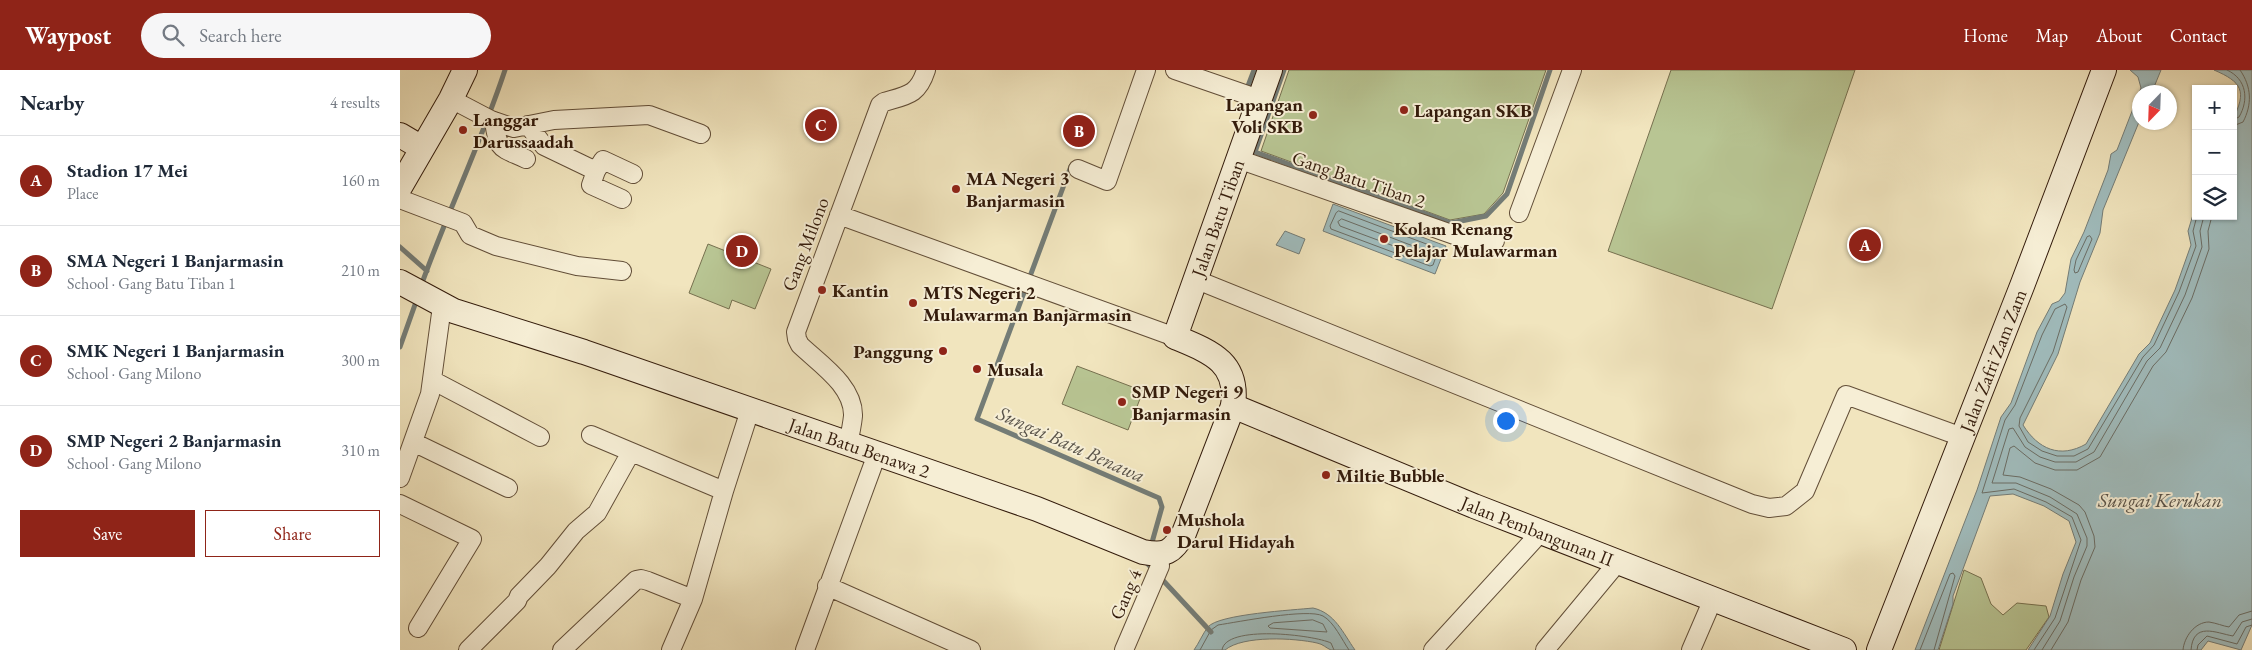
<!DOCTYPE html>
<meta charset="utf-8">
<style>
:root{--surface:#fff;--page:#f6f6f7;--text:#1f2937;--muted:#747a83;--line:#e0e1e3;--accent:#8f2418}
body{margin:0;font-family:"EB Garamond",serif;background:var(--page);color:var(--text)}
.controls{position:absolute;right:15px;top:15px;display:grid;overflow:hidden;border-radius:0px;box-shadow:0 1px 4px #0004}
.controls button{width:45px;height:45px;display:grid;place-items:center;padding:0;border:0;border-bottom:1px solid var(--line);background:var(--surface);color:var(--text);font:25px sans-serif}
.compass{position:absolute;left:1732px;top:15px;width:45px;height:45px;border-radius:50%;background:var(--surface);box-shadow:0 1px 4px #0004;rotate:203deg}
.you{position:absolute;left:1105px;top:350px;width:18px;height:18px;margin:-12px;border:4px solid #fff;border-radius:50%;background:#1a73e8;box-shadow:0 0 0 8px #1a73e833}
.badge{display:grid;place-items:center;width:32px;height:32px;border-radius:50%;background:var(--accent);color:#fff;font-size:16px;font-weight:700}
.pin{position:absolute;translate:-50% -50%;border:2px solid #fff;box-shadow:0 1px 5px #0006}
.list{margin:0;padding:0;list-style:none}
h2{display:flex;justify-content:space-between;align-items:center;height:65px;margin:0;padding:0 20px;font-size:21px}
h2 small{font-size:16px;font-weight:400;color:var(--muted)}
.list li{display:grid;grid-template-columns:32px 1fr auto;gap:15px;align-items:center;box-sizing:border-box;height:90px;padding:0 20px;border-top:1px solid var(--line)}
.list b{display:block;font-size:19px;white-space:nowrap}
.list p{margin:0;font-size:16px;white-space:nowrap;color:var(--muted)}
.list em{font-size:16px;font-style:normal;color:var(--muted)}
.actions{display:flex;gap:10px;padding:15px 20px}
.actions a{flex:1;padding:11px 0;border:1px solid var(--accent);border-radius:0px;text-align:center;font-size:18px;color:var(--accent)}
.actions .main{background:var(--accent);color:#fff}
.icon{flex:none;width:28px;height:28px;fill:none;stroke:currentColor;stroke-width:2;stroke-linecap:round;stroke-linejoin:round}
.map{position:relative;flex:none;width:1852px;height:580px;overflow:hidden}
header{display:flex;align-items:center;gap:30px;box-sizing:border-box;height:70px;padding:0 25px;background:var(--accent);color:#fff}
header strong{font-size:24px}
nav{display:flex;gap:28px;margin-inline-start:auto;font-size:18px}
.search{width:350px;height:45px;background:var(--page);display:flex;align-items:center;gap:12px;box-sizing:border-box;padding:0 18px;border-radius:28px;color:var(--muted);font-size:19px}
main{display:flex}
aside{flex:1;background:var(--surface)}
.map>svg:first-child{display:block}
</style>
<header>
<strong>Waypost</strong>
<div class="search"><svg class="icon" aria-label="search" viewBox="0 0 24 24"><circle cx="10" cy="10" r="6"/><path d="M15 15l6 6"/></svg>Search here</div>
<nav><a>Home</a><a>Map</a><a>About</a><a>Contact</a></nav>
</header>
<main>
<aside>
<h2>Nearby<small>4 results</small></h2>
<ul class="list">
<li><span class="badge">A</span><div><b>Stadion 17 Mei</b><p>Place</p></div><em>160 m</em></li>
<li><span class="badge">B</span><div><b>SMA Negeri 1 Banjarmasin</b><p>School · Gang Batu Tiban 1</p></div><em>210 m</em></li>
<li><span class="badge">C</span><div><b>SMK Negeri 1 Banjarmasin</b><p>School · Gang Milono</p></div><em>300 m</em></li>
<li><span class="badge">D</span><div><b>SMP Negeri 2 Banjarmasin</b><p>School · Gang Milono</p></div><em>310 m</em></li>
</ul>
<div class="actions"><a class="main">Save</a><a>Share</a></div>
</aside>
<div class="map">
<svg width="1852" height="580" viewBox="0 0 1852 580">
<rect width="100%" height="100%" fill="#f1e5be"/>
<filter id="stains"><feTurbulence type="fractalNoise" baseFrequency=".004" numOctaves="4"/><feColorMatrix values="0 0 0 0 .2 0 0 0 0 .09 0 0 0 0 .02 0 0 0 .5 -.17"/></filter>
<radialGradient id="worn" r=".72"><stop offset=".6" stop-color="#630" stop-opacity="0"/><stop offset="1" stop-color="#630" stop-opacity=".3"/></radialGradient>
<path fill="#b8c593" stroke="#76704f" d="M889,0H1146L1103,123L1084,144L1050,150L861,81Z
M1271,0H1455L1372,239L1208,181Z
M308,174L371,199L355,239L332,230L329,239L289,223Z
M677,296L743,321L728,360L662,334Z
M1564,500L1581,508L1591,534L1603,545L1617,533L1646,536L1649,547L1626,580H1539Z"/>
<path fill="#a0bcbd" stroke="#747c76" d="M1730,0H1761L1752,22H1740L1739,52L1703,140L1700,163L1680,212L1658,284L1623,355C1638,379 1660,389 1686,374L1739,284L1750,273L1775,220L1791,175L1788,161L1796,135V146H1833V49C1847,21 1842,12 1814,0H1852V555L1841,580L1808,571L1801,580H1628L1650,546L1663,504L1676,472L1669,451L1644,436L1613,424L1590,426L1553,526V534L1538,580H1515L1577,420L1601,347L1611,333L1637,262L1652,234L1659,231L1665,223L1671,189L1684,162L1708,100L1711,84L1717,80L1741,18L1738,7Z
M933,134L1046,176L1035,204L923,161Z
M885,161L905,169L899,184L876,175Z
M913,538C935,543 943,563 955,580C948,580 937,580 931,580C926,578 923,574 917,573C895,568 843,565 825,580H794C799,573 803,563 808,557C818,544 895,540 913,538Z"/>
<g fill="none" stroke-linecap="round" stroke-linejoin="round">
<path stroke="#6a6c64" stroke-width="1" d="M1827,0C1847,9 1849,30 1839,47L1833,50
M1833,56L1843,52C1852,35 1852,17 1840,0
M939,141L1037,178L1038,181L1033,195L1030,196L931,159L930,156L936,143Z
M942,149L1029,182V187L1026,188L940,156L938,152Z
M1690,166L1692,169L1678,202L1675,203L1674,200L1676,190L1687,167Z
M913,550L923,554L927,562L870,558L868,556L873,553Z
M800,580L811,560L818,555C838,552 908,538 923,546C934,552 942,570 949,580
M822,580C825,554 914,565 931,573L934,580
M1520,580L1550,504L1553,503L1555,506L1534,580
M1634,580L1655,548L1681,470L1672,447L1646,432L1614,419L1582,423L1605,350L1615,335L1642,265L1655,239L1665,234L1667,237L1653,282L1620,348L1619,356L1628,372L1642,381L1657,386H1674L1688,379L1743,287L1754,275L1779,222L1796,176L1793,161L1797,146
M1642,580L1660,551L1674,507L1687,476V468L1677,444L1650,427L1616,413H1592L1609,359L1613,358L1625,377L1640,387L1655,392H1676L1694,382L1747,291L1760,278L1785,225L1802,177L1800,161L1804,146
M1651,580L1668,552L1681,510L1695,477L1694,466L1685,442L1679,435L1651,419L1620,407L1603,405L1610,378L1614,376L1635,393L1655,400H1677L1700,387L1753,296L1766,282L1792,228L1809,179L1808,161L1812,146
M1783,580C1784,567 1795,552 1809,552C1816,553 1823,556 1829,557L1839,545L1852,541
M1791,580C1793,551 1816,563 1833,566L1842,552L1852,549
M1797,580L1798,575L1807,566L1837,574L1846,557L1852,555"/>
<path stroke="#747c76" stroke-width="5" d="M884,0L855,82L1051,153L1086,146L1107,124L1150,0
M848,16L854,0
M671,96L577,349L759,428L762,437L751,476
M0,177L27,201
M21,216C47,143 81,73 105,0
M0,277L17,229
M747,489L746,492L811,562"/>
<defs>
<path id="street" d="M775,0L859,29
M51,29L91,50L114,58L154,50L249,45L301,64
M94,51C98,81 100,77 126,89
M128,55L144,76L196,101
M838,89L1077,173L1095,171
M678,99L707,111L746,0
M0,129L63,153L70,165L96,176L177,196L222,201
M222,129L191,115L196,101L203,90L233,104
M1119,143L1172,0
M439,145L775,267
M797,210L1352,434L1369,438L1386,436L1405,421L1446,325L1562,367
M32,310L140,367
M191,365L324,421
M13,372L108,418
M448,374C450,365 452,356 453,346C454,316 420,294 400,275L397,269L396,262L480,35L484,32C508,25 518,25 526,0
M0,408L30,324L42,236
M0,434L72,469L18,558
M427,516L571,580
M68,580L117,531L119,526L148,496L176,461L197,443L231,382
M162,580L236,510L241,509L248,511L293,529
M271,580L293,529L324,421L350,340
M405,580L477,384
M724,580L760,496L759,485
M1033,580L1141,462
M1145,580L1218,492
M1291,580L1313,529"/>
<g id="secondary">
<path d="M0,65L22,78"/>
<path d="M0,117L51,29L65,0"/>
<path id="s1" d="M0,212L54,241L184,282L637,439L743,482C766,486 771,483 784,463L833,336C839,292 811,282 775,267L870,0"/>
<path id="s2" d="M833,336L1074,436L1444,580"/>
<path id="s3" d="M1479,580L1622,216L1704,0"/>
</g>
</defs>
<use href="#street" stroke="#624e38" stroke-width="20"/>
<use href="#secondary" stroke="#331b0b" stroke-width="26"/>
<use href="#street" stroke="#f6eed5" stroke-width="18"/>
<use href="#secondary" stroke="#f6eed5" stroke-width="24"/>
</g>
<g fill="#8f2418" stroke="#f6eed5" stroke-width="2">
<circle cx="1004" cy="40" r="5"/>
<circle cx="913" cy="45" r="5"/>
<circle cx="63" cy="60" r="5"/>
<circle cx="556" cy="119" r="5"/>
<circle cx="984" cy="169" r="5"/>
<circle cx="422" cy="220" r="5"/>
<circle cx="513" cy="233" r="5"/>
<circle cx="543" cy="281" r="5"/>
<circle cx="577" cy="299" r="5"/>
<circle cx="722" cy="332" r="5"/>
<circle cx="926" cy="405" r="5"/>
<circle cx="767" cy="460" r="5"/>
</g>
<g text-anchor="middle" stroke-width="4" stroke-linejoin="round" paint-order="stroke">
<g font-size="19" font-weight="bold" fill="#331b0b" stroke="#f6eed5" text-anchor="start">
<text x="903" y="41" text-anchor="end">Lapangan<tspan x="903" dy="22">Voli SKB</tspan></text>
<text x="1014" y="47">Lapangan SKB</text>
<text x="73" y="56">Langgar<tspan x="73" dy="22">Darussaadah</tspan></text>
<text x="566" y="115">MA Negeri 3<tspan x="566" dy="22">Banjarmasin</tspan></text>
<text x="994" y="165">Kolam Renang<tspan x="994" dy="22">Pelajar Mulawarman</tspan></text>
<text x="432" y="227">Kantin</text>
<text x="523" y="229">MTS Negeri 2<tspan x="523" dy="22">Mulawarman Banjarmasin</tspan></text>
<text x="533" y="288" text-anchor="end">Panggung</text>
<text x="587" y="306">Musala</text>
<text x="732" y="328">SMP Negeri 9<tspan x="732" dy="22">Banjarmasin</tspan></text>
<text x="936" y="412">Miltie Bubble</text>
<text x="777" y="456">Mushola<tspan x="777" dy="22">Darul Hidayah</tspan></text>
</g>
<g font-size="19" fill="#331b0b" stroke="#f6eed5">
<text transform="translate(959 109) rotate(19)" y="7">Gang Batu Tiban 2</text>
<text dy="7" stroke="none"><textPath href="#s1" startOffset="1204">Jalan Batu Tiban</textPath></text>
<text transform="translate(405 174) rotate(-69)" y="7">Gang Milono</text>
<text dy="7" stroke="none"><textPath href="#s3" startOffset="311">Jalan Zafri Zam Zam</textPath></text>
<text dy="7" stroke="none"><textPath href="#s1" startOffset="489">Jalan Batu Benawa 2</textPath></text>
<text dy="7" stroke="none"><textPath href="#s2" startOffset="329">Jalan Pembangunan II</textPath></text>
<text transform="translate(725 524) rotate(-67)" y="7">Gang 4</text>
</g>
<g font-size="20" font-style="italic" fill="#595349" stroke="#f6eed5">
<text transform="translate(671 374) rotate(24)" y="7">Sungai Batu Benawa</text>
<text x="1760" y="437">Sungai Kerukan</text>
</g>
</g>
<rect width="100%" height="100%" filter="url(#stains)"/>
<rect width="100%" height="100%" fill="url(#worn)"/>
</svg>
<div class="controls">
<button>+</button>
<button>−</button>
<button><svg class="icon" aria-label="layers" viewBox="0 0 24 24"><path d="M12 4l9 5-9 5-9-5zM3 14l9 5 9-5"/></svg></button>
</div>
<svg class="compass" viewBox="-18 -18 36 36"><path d="M0-13l5 13h-10z" fill="#e53935"/><path d="M0 13l5-13h-10z" fill="#747a83"/></svg>
<div class="you"></div>
<div class="pin badge" style="left:1465px;top:175px">A</div>
<div class="pin badge" style="left:679px;top:61px">B</div>
<div class="pin badge" style="left:421px;top:55px">C</div>
<div class="pin badge" style="left:342px;top:181px">D</div>
</div>
</main>
